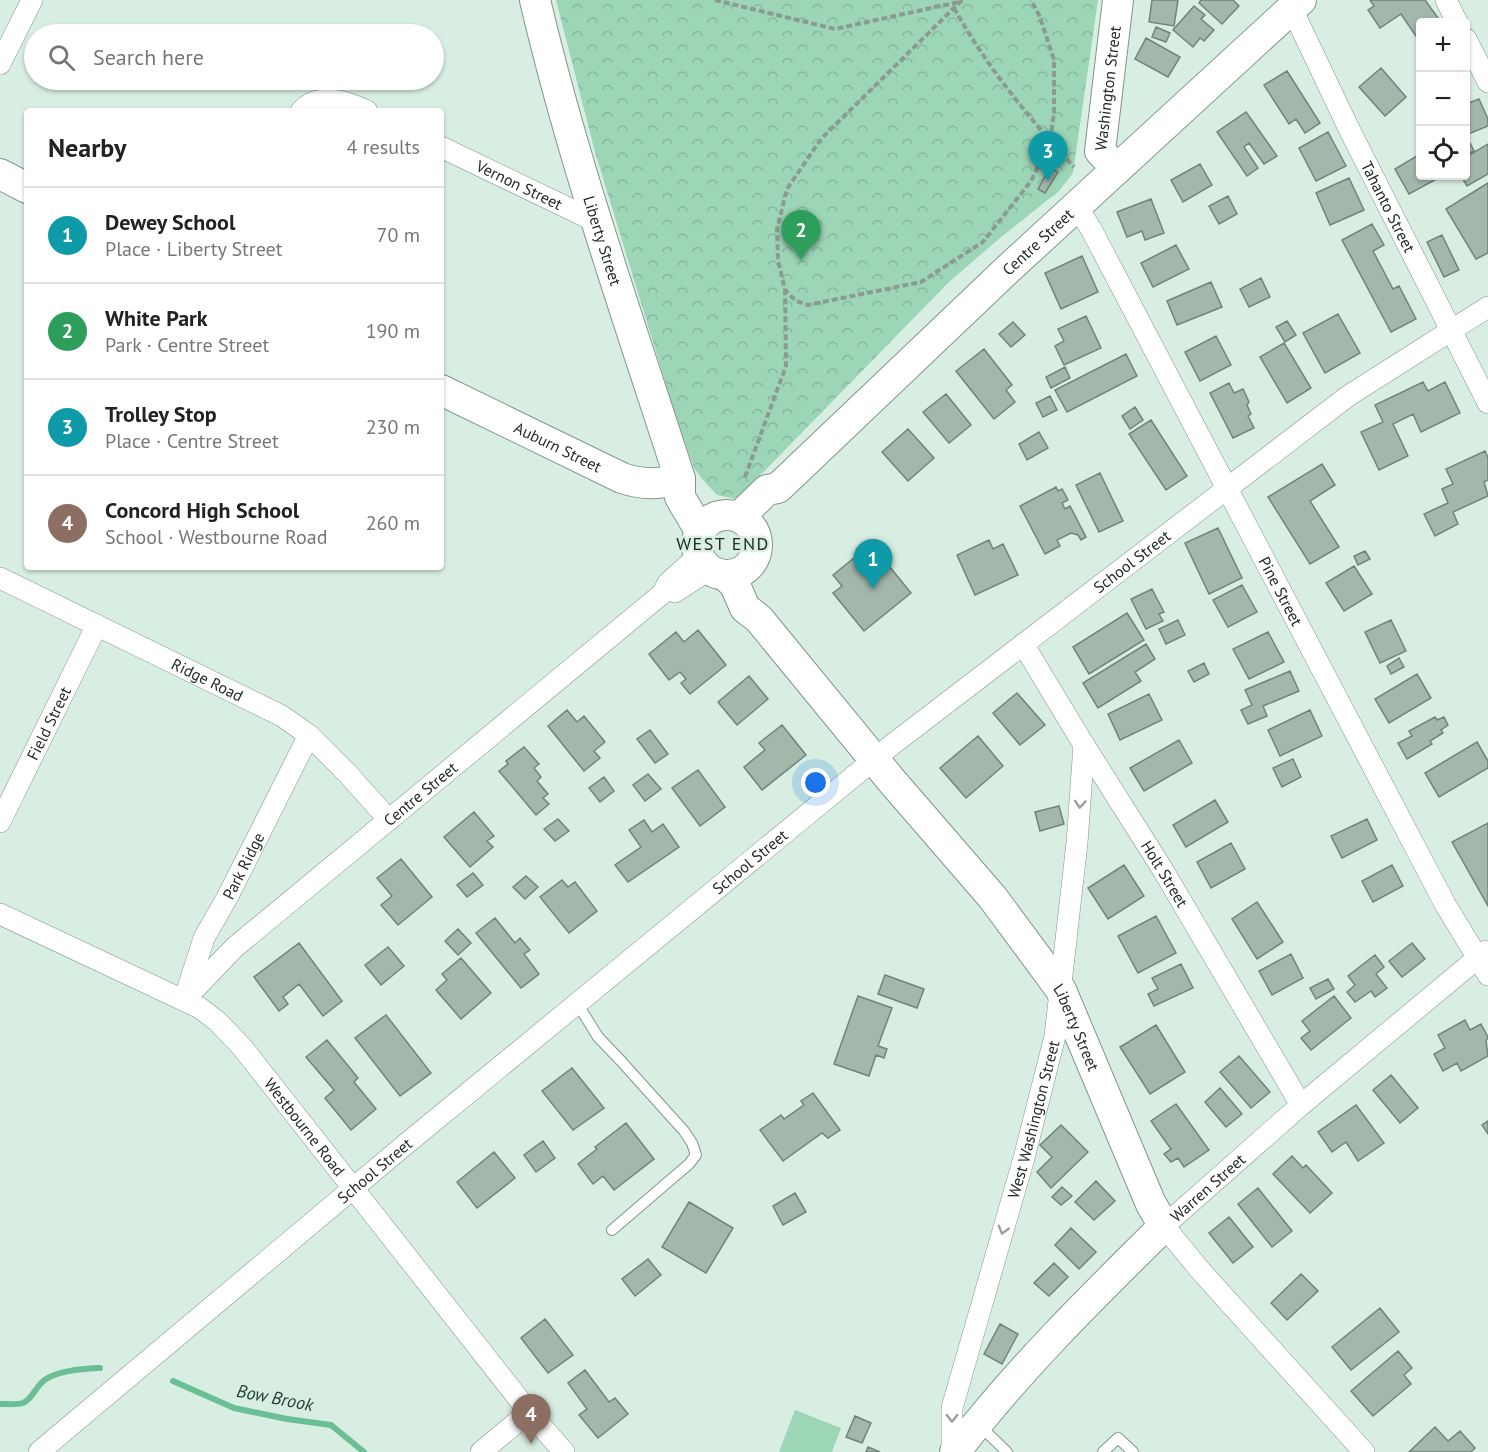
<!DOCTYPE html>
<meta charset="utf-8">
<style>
:root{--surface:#fff;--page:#f2f2f2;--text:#222;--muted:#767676;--line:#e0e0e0;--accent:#b45309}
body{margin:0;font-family:"PT Sans",sans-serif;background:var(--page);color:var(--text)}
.controls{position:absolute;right:18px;top:18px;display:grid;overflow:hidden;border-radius:6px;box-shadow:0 2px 4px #0004}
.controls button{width:54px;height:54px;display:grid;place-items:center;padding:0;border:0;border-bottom:2px solid var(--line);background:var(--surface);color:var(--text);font:30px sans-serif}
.you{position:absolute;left:816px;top:783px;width:21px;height:21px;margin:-15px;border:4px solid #fff;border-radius:50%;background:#1a73e8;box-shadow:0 0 0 9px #1a73e833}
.badge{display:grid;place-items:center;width:39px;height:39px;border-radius:50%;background:var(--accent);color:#fff;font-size:20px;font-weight:700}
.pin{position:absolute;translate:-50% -50px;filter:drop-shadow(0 2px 3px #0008)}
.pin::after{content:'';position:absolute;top:32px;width:21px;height:18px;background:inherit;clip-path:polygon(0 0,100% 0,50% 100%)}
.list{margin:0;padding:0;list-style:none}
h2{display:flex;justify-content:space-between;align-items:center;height:78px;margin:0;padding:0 24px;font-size:26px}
h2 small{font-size:20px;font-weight:400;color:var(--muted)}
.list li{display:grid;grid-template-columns:39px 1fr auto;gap:18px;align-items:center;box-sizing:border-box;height:96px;padding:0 24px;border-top:2px solid var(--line)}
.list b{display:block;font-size:22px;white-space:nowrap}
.list p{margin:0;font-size:20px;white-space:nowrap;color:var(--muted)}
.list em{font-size:20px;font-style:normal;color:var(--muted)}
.icon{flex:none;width:33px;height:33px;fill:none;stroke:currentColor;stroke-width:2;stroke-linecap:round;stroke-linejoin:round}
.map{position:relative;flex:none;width:1488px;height:1452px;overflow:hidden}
.search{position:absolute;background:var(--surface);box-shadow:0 2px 4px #0004;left:24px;top:24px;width:420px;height:66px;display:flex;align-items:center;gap:15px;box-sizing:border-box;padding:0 21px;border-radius:33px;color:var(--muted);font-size:22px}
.panel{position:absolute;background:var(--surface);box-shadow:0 2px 4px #0004;left:24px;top:108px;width:420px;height:462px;border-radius:6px}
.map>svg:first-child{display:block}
</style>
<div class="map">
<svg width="1488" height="1452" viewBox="0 0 1488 1452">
<defs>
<pattern id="forest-crowns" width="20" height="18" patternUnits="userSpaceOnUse" patternTransform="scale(1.5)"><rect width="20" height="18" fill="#9dd5b7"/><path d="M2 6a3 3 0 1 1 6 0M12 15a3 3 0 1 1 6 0" fill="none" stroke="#87b79d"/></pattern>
</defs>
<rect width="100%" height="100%" fill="#d9eee2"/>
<path fill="#9dd5b7" d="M795,1410L841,1428L832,1452H779Z"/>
<path fill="url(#forest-crowns)" d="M556,0H1098L1073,173L1059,191L1000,238L949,282L737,499L717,495L703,480L694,468L678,424L595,152Z"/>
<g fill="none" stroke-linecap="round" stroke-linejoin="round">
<path stroke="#6abf95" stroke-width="6" d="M173,1381L234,1408L287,1419L331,1425L364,1452
M0,1404C7,1404 17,1405 23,1403C33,1399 36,1385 46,1379C61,1370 83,1369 100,1368"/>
</g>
<path fill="#a3b7ab" stroke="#71847a" stroke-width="1.5" d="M1152,0H1178L1174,26L1149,22Z
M1201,0H1233L1239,6L1222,24L1199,3Z
M1370,0H1425L1441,22H1420V42L1401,14L1380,28L1368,10L1374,6Z
M1194,6L1205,15L1201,19L1214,30L1204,41L1200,38L1193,47L1173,30Z
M1156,27L1170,33L1166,42L1152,37Z
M1146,38L1180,57L1168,77L1135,59Z
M1381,68L1406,97L1385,116L1359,87Z
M1287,71L1320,123L1305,133L1296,119L1289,124L1264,85Z
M1479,99L1488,119V126L1466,135V104Z
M1246,112L1277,156L1264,164L1249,143L1244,147L1258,168L1247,176L1217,132Z
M1328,132L1346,166L1316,181L1299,148Z
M1469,141L1474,151L1466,155V143Z
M1488,144V174L1467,186L1461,176H1466V157Z
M1420,154V176H1442L1409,194L1395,169Z
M1200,164L1212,185L1183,202L1171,180Z
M1050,168L1058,172L1045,193L1038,189Z
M1349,178L1364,210L1330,225L1316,193Z
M1488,183V253L1476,259L1446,209Z
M1228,196L1237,214L1219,224L1209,206Z
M1151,199L1164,233L1145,240L1142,231L1127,237L1117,212Z
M1372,224L1384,245L1373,251L1393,289L1399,286L1416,319L1391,332L1342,240Z
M1442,235L1459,270L1444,277L1427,242Z
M1176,245L1189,269L1153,287L1141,263Z
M1082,256L1098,292L1061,309L1045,273Z
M1261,278L1270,297L1249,307L1240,289Z
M1211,282L1222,307L1177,325L1167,301Z
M1338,314L1360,353L1325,373L1303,333Z
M1086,316L1101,348L1064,365L1055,346L1064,341L1058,329Z
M1287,321L1296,335L1285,342L1276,327Z
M1013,322L1025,335L1011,347L999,334Z
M1216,336L1231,365L1200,381L1185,352Z
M1284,343L1311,388L1287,403L1260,357Z
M984,349L1012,385L1006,390L1015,402L994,419L956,371Z
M1126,354L1137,376L1067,412L1055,390Z
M1065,367L1070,378L1051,388L1046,377Z
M1423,382L1428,391L1445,382L1460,413L1421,432L1413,414L1393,424L1408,456L1379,470L1361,432L1383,422L1375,405Z
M1229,383L1234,393L1243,389L1249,402L1247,405L1251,414L1248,416L1254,428L1233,438L1210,393Z
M946,394L971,425L949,443L923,412Z
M1050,396L1057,410L1043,417L1036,403Z
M1135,407L1143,420L1130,429L1122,416Z
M1151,420L1187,476L1166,490L1129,434Z
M908,429L934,458L908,481L882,452Z
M1039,432L1048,448L1027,460L1019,444Z
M1485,451L1488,458V480L1484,482L1488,496L1453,512L1458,524L1435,536L1424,514L1448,503L1442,489L1453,484L1446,469Z
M1322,464L1335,485L1310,501L1339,547L1310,564L1268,497Z
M1100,473L1123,521L1099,532L1076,485Z
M1056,487L1058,491L1062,489L1068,500L1062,503L1065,509L1070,506L1086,537L1081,540L1078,535L1071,533L1057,540L1060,546L1045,554L1020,506Z
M1218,528L1242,578L1209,594L1185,543Z
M989,540L993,549L1003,544L1018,575L975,595L957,555Z
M871,544L911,593L864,631L833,593L842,586L833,575Z
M1365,551L1370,559L1358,565L1354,556Z
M1354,566L1372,594L1344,611L1326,583Z
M1242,585L1257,612L1228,627L1213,600Z
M1152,589L1164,612L1159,614L1163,621L1146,629L1131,599Z
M1127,613L1144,640L1089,674L1073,647Z
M1178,620L1185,635L1166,644L1159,629Z
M1391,620L1406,651L1380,663L1365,632Z
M698,630L726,665L690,694L681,683L686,679L680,672L669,680L649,654L676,632L684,642Z
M1268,632L1284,662L1249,679L1233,649Z
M1146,644L1155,659L1135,672L1141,681L1098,708L1083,683Z
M1399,658L1404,667L1391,674L1387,666Z
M1204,663L1209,674L1194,682L1188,671Z
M1290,671L1299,691L1263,706L1267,716L1248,724L1241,710L1252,705L1245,690Z
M1417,674L1431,698L1389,723L1375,699Z
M749,676L768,699L737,725L718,702Z
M1017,693L1045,725L1020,745L993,713Z
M1149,694L1162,720L1120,740L1108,714Z
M567,710L577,722L584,716L605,742L594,751L600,758L584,771L548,726Z
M1310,710L1322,736L1280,756L1268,730Z
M1435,717L1437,720L1444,717L1448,725L1441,730L1443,733L1430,741L1432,744L1407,759L1398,743L1412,736L1409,731Z
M782,725L806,755L762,790L744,767L765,750L759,743Z
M650,730L668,754L655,763L637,739Z
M978,736L1003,766L966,798L940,768Z
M1179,740L1192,763L1144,791L1130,768Z
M1477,742L1488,761V768L1439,797L1425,773Z
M524,747L539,764L534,768L541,777L537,781L548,794L543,798L549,804L536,815L499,771L508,764L506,761Z
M1293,759L1301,777L1282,787L1273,768Z
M698,770L725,807L700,826L672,788Z
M648,774L661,789L645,801L633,785Z
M604,777L614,791L600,802L589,788Z
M1215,800L1228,822L1186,847L1173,825Z
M1059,806L1064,824L1040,831L1035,812Z
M474,812L494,836L487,841L493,847L470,867L444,837Z
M558,819L569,831L555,841L544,829Z
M1367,819L1377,840L1342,858L1331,836Z
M644,820L652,832L663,824L679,847L628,882L615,865L641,847L629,830Z
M1488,823V906L1452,842Z
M1231,843L1245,869L1211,888L1197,862Z
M401,859L432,897L398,925L381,905L392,896L377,878Z
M1124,865L1144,896L1108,919L1088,888Z
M1392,865L1403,886L1373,902L1362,881Z
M473,873L483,885L467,897L457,885Z
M526,876L538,887L525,899L513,887Z
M562,880L568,887L575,882L597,911L569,933L540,897Z
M1257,902L1283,942L1257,959L1232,919Z
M1156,916L1176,953L1138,973L1118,936Z
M495,918L515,943L520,938L530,950L524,954L539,974L521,988L476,933Z
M458,929L471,943L458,955L445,941Z
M299,943L342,1001L323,1016L299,984L283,997L288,1004L279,1011L254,977Z
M1412,943L1425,959L1402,977L1389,961Z
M388,947L404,966L381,985L365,965Z
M1291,954L1303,978L1272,995L1259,971Z
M1375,955L1384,967L1376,974L1387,988L1375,997L1371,991L1355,1002L1347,992L1355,985L1348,976Z
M461,958L491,993L461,1019L436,990L447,980L442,974Z
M1181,964L1193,988L1154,1006L1148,994L1158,989L1152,978Z
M885,975L924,989L917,1008L878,994Z
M1328,979L1334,989L1316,999L1310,988Z
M858,996L892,1008L878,1046L887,1049L884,1058L876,1055L869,1076L834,1064Z
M1334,996L1351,1018L1311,1050L1301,1038L1310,1031L1302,1021Z
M386,1015L431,1073L400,1096L355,1038Z
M1465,1020L1470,1030L1481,1024L1488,1037L1486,1041L1488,1056L1461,1071L1457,1063L1443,1071L1434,1054L1445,1048L1438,1035Z
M1156,1025L1185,1072L1150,1094L1120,1047Z
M327,1040L358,1078L354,1082L376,1109L351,1130L325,1098L334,1090L306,1057Z
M1239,1056L1270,1092L1251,1108L1220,1072Z
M572,1068L604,1108L573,1130L542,1091Z
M1391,1075L1418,1108L1400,1123L1373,1090Z
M1220,1088L1242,1114L1226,1127L1205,1102Z
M813,1093L840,1130L828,1138L822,1133L783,1161L760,1130L781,1115L784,1119L804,1105L801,1101Z
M1176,1104L1209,1150L1184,1167L1178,1158L1171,1162L1164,1154L1171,1149L1151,1121Z
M1356,1105L1384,1143L1358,1161L1346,1142L1332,1152L1318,1132Z
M1488,1121V1134L1482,1125Z
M626,1123L654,1159L614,1190L603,1176L593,1184L578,1164L597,1149L595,1147Z
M1061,1125L1088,1152L1051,1188L1037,1172L1052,1157L1040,1145Z
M543,1141L555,1158L536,1172L524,1155Z
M494,1152L515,1178L477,1208L457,1182Z
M1292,1156L1303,1168L1306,1165L1332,1193L1310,1213L1273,1174Z
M1096,1181L1115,1201L1094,1220L1075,1202Z
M1062,1187L1072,1196L1061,1205L1052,1197Z
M1258,1188L1292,1231L1272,1247L1238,1204Z
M795,1193L806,1212L783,1225L773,1206Z
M689,1202L733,1228L706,1273L662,1247Z
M1229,1217L1253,1247L1233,1263L1209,1233Z
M1071,1228L1096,1252L1079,1269L1055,1245Z
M648,1259L661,1275L635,1296L622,1279Z
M1054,1263L1068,1277L1049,1296L1034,1283Z
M1301,1274L1318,1291L1287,1320L1271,1303Z
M1380,1308L1399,1332L1351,1370L1332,1347Z
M545,1319L573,1355L548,1373L521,1338Z
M1000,1324L1018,1334L1002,1364L984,1354Z
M1398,1351L1412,1368L1404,1375L1411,1384L1373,1416L1351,1391Z
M585,1370L609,1402L615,1398L628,1414L598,1438L579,1415L587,1409L568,1383Z
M855,1416L871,1423L862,1443L846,1437Z
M1435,1427L1448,1441L1460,1431L1475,1448L1471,1452H1409Z
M868,1447L880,1452H866Z"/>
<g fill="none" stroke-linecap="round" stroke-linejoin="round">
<defs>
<path id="lane" d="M577,1003L598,1037L621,1061L684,1131L692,1143L696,1155L689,1164L612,1230
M979,1425L1007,1452
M1103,1452L1118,1438L1133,1452"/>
<g id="street">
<path d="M1446,0L1457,22"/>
<path id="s1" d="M1292,9L1350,131L1488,403"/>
<path d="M1466,39L1488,82"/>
<path d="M0,64L32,0"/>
<path d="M301,111C320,92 346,101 367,111"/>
<path id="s2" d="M441,147L597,222"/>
<path id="s3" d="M1077,207L1091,229L1445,904L1488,975"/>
<path id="s4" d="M0,578L282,716L309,735L347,773L389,820"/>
<path d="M675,592L709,570"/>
<path id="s5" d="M1023,644L1084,745L1163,870L1301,1105"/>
<path id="s6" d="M0,822L97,625"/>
<path id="s7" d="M0,914L200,1008L217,1021L242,1047L529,1412L564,1452"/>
<path id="s8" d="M186,994L204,938L228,896L309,735"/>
<path id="s9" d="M184,1000L235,947L663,593L668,583L699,555"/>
<path id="s10" d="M39,1452L406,1144L893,744L1348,396L1488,307"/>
<path d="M481,1452L529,1412"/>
<path id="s11" d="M952,1452V1408L1024,1158L1055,1036L1077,843L1084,745"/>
<path id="s12" d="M1364,1452L1199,1269L1164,1226L1301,1105L1486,951"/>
</g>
<g id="secondary">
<path id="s13" d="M535,0C573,162 629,321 680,479V497L700,531"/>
<path id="s14" d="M1117,169L1100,151L1118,0"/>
<path d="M0,174L27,188"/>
<path id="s15" d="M441,390L622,478C642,485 660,485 680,479"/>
<circle cx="727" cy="545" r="30"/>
<path id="s16" d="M739,517L767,490L778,488L1007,270L1301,0"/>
<path id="s17" d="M725,575L735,585L745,608L759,619L891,780L993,898L1061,990L1151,1204L1164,1226C1091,1298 1017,1371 955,1452"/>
</g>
</defs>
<use href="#lane" stroke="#82968b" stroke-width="12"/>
<use href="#street" stroke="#82968b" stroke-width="22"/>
<use href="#secondary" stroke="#82968b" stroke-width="32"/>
<path stroke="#8b9b92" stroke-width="4" stroke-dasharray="6 3" stroke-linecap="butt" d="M715,0L835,29L959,2
M962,0L821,139L787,189L777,229L778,260L785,290L796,301L808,305L921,282L983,242L1031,181L1050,141L1054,113V60L1040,17L1031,0
M954,8C986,66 1029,118 1074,167
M745,477L786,366L785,291"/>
<use href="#lane" stroke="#fff" stroke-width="10"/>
<use href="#street" stroke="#fff" stroke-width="21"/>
<use href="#secondary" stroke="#fff" stroke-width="30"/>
</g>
<defs><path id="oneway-chevron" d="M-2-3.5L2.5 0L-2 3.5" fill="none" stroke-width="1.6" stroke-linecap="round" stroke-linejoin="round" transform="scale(1.5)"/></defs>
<g stroke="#9ca09d">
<use href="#oneway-chevron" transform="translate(1080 804) rotate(94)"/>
<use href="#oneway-chevron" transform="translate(1003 1230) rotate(106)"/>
<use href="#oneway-chevron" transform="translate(952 1418) rotate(91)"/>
</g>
<g text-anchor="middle" stroke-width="5" stroke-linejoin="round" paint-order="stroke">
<g font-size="16" fill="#232b26" stroke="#d9eee2">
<text dy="6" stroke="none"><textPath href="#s14" startOffset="88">Washington Street</textPath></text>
<text dy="6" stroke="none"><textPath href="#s2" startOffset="87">Vernon Street</textPath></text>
<text dy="6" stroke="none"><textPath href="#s1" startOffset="220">Tahanto Street</textPath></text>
<text dy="6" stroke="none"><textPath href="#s13" startOffset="250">Liberty Street</textPath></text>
<text dy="6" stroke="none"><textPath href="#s16" startOffset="408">Centre Street</textPath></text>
<text dy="6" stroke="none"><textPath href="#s15" startOffset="130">Auburn Street</textPath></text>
<text dy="6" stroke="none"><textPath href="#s10" startOffset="1410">School Street</textPath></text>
<text dy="6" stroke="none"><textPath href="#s3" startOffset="435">Pine Street</textPath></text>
<text dy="6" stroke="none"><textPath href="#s4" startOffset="231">Ridge Road</textPath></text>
<text dy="6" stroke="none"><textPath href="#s6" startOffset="110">Field Street</textPath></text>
<text dy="6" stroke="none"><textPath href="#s9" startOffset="314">Centre Street</textPath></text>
<text dy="6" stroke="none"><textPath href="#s10" startOffset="924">School Street</textPath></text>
<text dy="6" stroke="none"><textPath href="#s8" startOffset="141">Park Ridge</textPath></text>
<text dy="6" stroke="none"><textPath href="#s5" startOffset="270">Holt Street</textPath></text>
<text dy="6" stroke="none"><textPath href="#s17" startOffset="576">Liberty Street</textPath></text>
<text dy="6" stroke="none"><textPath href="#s11" startOffset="344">West Washington Street</textPath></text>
<text dy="6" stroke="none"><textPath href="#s7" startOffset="380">Westbourne Road</textPath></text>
<text dy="6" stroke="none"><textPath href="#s10" startOffset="438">School Street</textPath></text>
<text dy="6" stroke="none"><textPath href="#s12" startOffset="360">Warren Street</textPath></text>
</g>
<g font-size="18" letter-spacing="1.5" fill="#232b26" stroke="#d9eee2">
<text x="723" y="550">WEST END</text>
</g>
<g font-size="18" font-style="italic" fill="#1e4331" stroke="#d9eee2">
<text transform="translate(275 1398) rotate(11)" y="6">Bow Brook</text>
</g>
</g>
</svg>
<div class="controls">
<button>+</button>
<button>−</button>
<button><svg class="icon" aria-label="locate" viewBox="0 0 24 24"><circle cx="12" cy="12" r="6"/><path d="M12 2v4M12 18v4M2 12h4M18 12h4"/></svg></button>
</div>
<div class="you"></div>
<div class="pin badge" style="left:873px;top:589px;background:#0f9aa8">1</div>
<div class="pin badge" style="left:801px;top:260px;background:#2e9e5b">2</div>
<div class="pin badge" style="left:1048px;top:181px;background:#0f9aa8">3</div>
<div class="pin badge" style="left:531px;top:1444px;background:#8d6e63">4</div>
<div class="search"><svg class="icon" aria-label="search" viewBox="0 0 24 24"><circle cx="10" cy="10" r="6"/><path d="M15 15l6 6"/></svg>Search here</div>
<section class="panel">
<h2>Nearby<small>4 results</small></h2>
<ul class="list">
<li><span class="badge" style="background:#0f9aa8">1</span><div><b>Dewey School</b><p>Place · Liberty Street</p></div><em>70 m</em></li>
<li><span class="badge" style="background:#2e9e5b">2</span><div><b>White Park</b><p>Park · Centre Street</p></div><em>190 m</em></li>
<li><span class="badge" style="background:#0f9aa8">3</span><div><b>Trolley Stop</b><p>Place · Centre Street</p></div><em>230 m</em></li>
<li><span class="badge" style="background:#8d6e63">4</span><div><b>Concord High School</b><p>School · Westbourne Road</p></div><em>260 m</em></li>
</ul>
</section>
</div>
